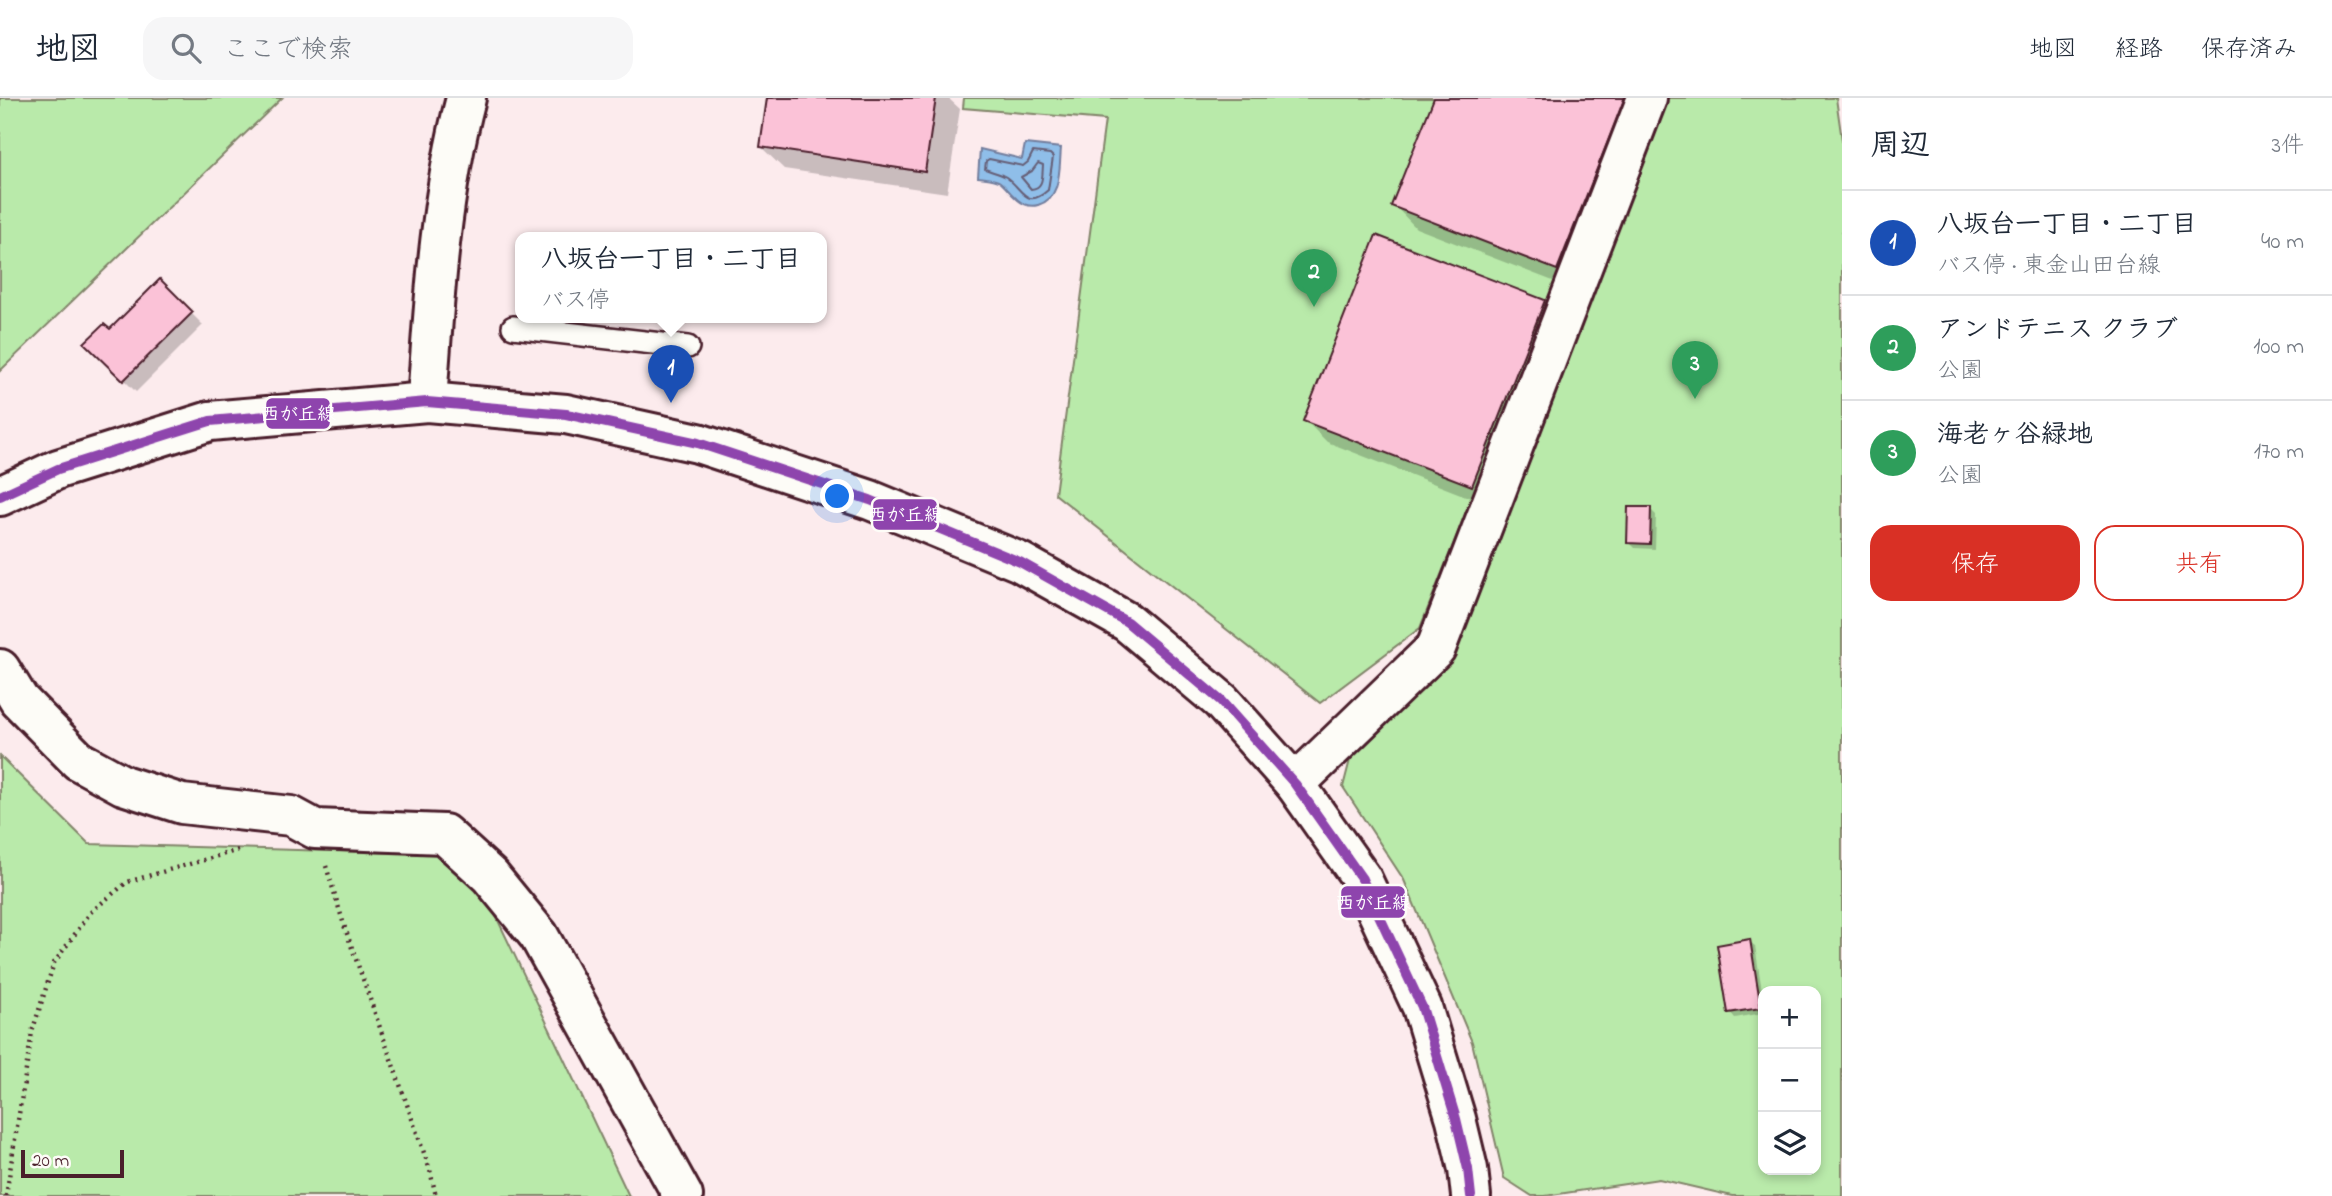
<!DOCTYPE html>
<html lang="ja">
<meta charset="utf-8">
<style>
:root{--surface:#fff;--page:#f6f6f7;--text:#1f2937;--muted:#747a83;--line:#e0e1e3;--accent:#d93025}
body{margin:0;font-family:"Indie Flower","Klee One",sans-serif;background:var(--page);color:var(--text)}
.controls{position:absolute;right:21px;bottom:21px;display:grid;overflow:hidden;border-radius:14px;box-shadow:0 4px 10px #0003}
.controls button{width:63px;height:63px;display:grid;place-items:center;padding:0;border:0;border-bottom:2px solid var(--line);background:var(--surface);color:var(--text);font:35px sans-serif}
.scale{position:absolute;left:21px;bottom:18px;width:103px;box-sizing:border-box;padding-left:7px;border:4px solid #4a1f2b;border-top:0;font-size:19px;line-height:24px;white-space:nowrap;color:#4a1f2b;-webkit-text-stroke:5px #fdfcf7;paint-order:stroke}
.you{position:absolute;left:838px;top:399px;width:24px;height:24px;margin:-18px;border:5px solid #fff;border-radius:50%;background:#1a73e8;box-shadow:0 0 0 10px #1a73e833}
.badge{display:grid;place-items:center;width:46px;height:46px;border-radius:50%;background:var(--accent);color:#fff;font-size:23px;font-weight:700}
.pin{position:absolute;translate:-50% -58px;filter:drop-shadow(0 2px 4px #0008)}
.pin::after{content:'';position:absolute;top:37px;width:24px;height:21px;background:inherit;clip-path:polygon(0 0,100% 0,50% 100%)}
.popup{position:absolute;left:515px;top:134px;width:312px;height:91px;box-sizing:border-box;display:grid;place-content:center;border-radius:14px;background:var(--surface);filter:drop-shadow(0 2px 5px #0005);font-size:23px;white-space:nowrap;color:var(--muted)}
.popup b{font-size:26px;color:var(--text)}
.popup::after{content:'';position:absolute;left:50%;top:100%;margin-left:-14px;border:14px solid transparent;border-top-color:var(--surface)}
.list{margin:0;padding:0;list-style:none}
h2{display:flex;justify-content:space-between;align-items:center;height:91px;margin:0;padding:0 28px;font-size:30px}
h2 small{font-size:23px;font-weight:400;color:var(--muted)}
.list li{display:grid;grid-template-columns:46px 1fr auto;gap:21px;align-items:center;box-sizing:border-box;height:105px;padding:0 28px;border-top:2px solid var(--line)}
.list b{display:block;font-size:26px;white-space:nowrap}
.list p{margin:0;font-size:23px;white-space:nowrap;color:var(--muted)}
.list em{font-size:23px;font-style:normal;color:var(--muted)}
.actions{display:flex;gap:14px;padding:21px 28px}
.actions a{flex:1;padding:16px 0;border:2px solid var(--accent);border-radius:21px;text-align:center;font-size:24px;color:var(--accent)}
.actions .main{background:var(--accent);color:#fff}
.icon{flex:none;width:38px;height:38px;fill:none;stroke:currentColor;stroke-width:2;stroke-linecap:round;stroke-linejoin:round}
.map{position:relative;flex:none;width:1842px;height:1098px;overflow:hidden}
header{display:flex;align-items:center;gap:42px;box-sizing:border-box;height:98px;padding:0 35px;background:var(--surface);border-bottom:2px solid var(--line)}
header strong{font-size:33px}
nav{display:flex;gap:38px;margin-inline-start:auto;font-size:24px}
.search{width:490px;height:63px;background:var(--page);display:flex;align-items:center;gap:18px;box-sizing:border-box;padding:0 24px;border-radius:21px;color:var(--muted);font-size:26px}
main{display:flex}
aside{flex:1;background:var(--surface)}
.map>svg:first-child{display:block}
</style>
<header>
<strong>地図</strong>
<div class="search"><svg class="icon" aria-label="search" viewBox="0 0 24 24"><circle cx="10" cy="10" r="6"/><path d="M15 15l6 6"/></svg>ここで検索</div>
<nav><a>地図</a><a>経路</a><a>保存済み</a></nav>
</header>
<main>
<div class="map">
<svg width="1842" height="1098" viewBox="0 0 1842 1098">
<rect width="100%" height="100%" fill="#fcebed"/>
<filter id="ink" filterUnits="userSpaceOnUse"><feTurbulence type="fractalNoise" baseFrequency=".0143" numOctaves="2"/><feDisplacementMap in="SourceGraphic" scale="14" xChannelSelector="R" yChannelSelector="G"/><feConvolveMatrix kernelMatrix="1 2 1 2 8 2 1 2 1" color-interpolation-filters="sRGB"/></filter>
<g filter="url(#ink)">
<path fill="#b9eaaa" stroke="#82846a" stroke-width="2" fill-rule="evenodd" d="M0,0H282L0,273Z
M964,0H1630L1420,530L1320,605L1055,396L1105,22L963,10Z
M1666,0H1836L1842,42V1098H1732L1659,1081L1545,1098H1532L1504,1080L1472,944L1404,782L1343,689L1351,658L1448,560ZM1763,893H1816V1072H1763Z
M0,658L89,746L467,757L629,1098H0Z"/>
<path fill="#8fbee9" stroke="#737e9d" stroke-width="2" d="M1025,46L1061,50C1059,70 1062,100 1038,107C1031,109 1024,107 1018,102C998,85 1008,82 978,79L980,51L1022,61Z"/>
<path fill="#0003" d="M769,0H948L960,11L947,95L784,71L761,49Z
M1436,0H1644L1579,193L1416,130L1394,107Z
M160,184L203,227L136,294L87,245L110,234Z
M1544,204L1566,226L1494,409L1327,344L1305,322Z
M1650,411L1656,417L1655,451L1635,450L1629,444Z
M1749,843L1755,848L1763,899V915L1735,920L1730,914Z"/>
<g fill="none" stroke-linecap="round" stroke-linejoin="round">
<path stroke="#665f77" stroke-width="2" d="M1033,54L1050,56L1053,59L1048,92C1026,112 1023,91 1006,79C999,75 992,74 985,71L986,63L989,61L1023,68L1028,64Z
M1038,65L1043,67C1042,78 1044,90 1031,91L1021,79L1032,73Z"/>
</g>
<path fill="#fbc2d7" stroke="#4a1f2b" stroke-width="2" d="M767,0H936L925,74L760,49Z
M1434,0H1625L1557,172L1391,108Z
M1376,137L1545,202L1472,388L1303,323Z
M160,181L193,214L123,283L84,245L104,226L110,231Z
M1628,409H1651L1650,446L1627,445Z
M1750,841L1761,910L1728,915L1717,847Z"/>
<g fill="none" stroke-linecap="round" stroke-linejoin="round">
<defs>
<path id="service" d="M513,229L688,249"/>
<path id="minor" d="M427,304C434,202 440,99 466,0
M0,571L19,602L79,663L123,687L182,706L291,718L315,731L444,736L490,778L539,838L683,1098
M1295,686L1436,550L1647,0"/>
<path id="secondary" d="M0,398L58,371L210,323L427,304L566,316L698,345L870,402L1020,464L1127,524L1221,603L1295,686L1362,781L1422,909L1456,1021L1468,1071L1471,1098"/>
</defs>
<use href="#service" stroke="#4a1f2b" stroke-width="26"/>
<use href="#minor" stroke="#4a1f2b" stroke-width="44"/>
<use href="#secondary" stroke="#4a1f2b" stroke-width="44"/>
<path stroke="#4a1f2b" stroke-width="4.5" stroke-dasharray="2 5" stroke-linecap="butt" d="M326,768L345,830L430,1072L436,1098
M6,1098L32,934L54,865L91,814L127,784L242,751"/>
<use href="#service" stroke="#fdfcf7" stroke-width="21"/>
<use href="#minor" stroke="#fdfcf7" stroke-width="38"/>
<use href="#secondary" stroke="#fdfcf7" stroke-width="38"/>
<defs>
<path id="bus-1" d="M0,398L58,371L210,323L427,304L566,316L698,345L870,402L1020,464L1127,524L1221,603L1295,686L1362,781L1422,909L1456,1021L1468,1071L1471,1098"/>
</defs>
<use href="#bus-1" stroke="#fdfcf7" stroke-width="16"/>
<use href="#bus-1" stroke="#8e44ad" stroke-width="10"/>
</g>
</g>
<g stroke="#fdfcf7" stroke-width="2.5">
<rect x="265" y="299" width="66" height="33" rx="7" fill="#8e44ad"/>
<rect x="872" y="400" width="66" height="33" rx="7" fill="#8e44ad"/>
<rect x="1340" y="787" width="66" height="34" rx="7" fill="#8e44ad"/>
</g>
<g font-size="19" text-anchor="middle" font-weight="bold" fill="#fff">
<text x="298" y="322">西が丘線</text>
<text x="905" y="423">西が丘線</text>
<text x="1373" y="811">西が丘線</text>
</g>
</svg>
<div class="controls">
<button>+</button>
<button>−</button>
<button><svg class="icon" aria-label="layers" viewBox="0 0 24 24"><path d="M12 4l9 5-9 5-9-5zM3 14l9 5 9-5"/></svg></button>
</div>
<div class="scale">20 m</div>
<div class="you"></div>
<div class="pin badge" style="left:671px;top:305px;background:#1a4fb4">1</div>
<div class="popup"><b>八坂台一丁目・二丁目</b>バス停</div>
<div class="pin badge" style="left:1314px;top:209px;background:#2e9e5b">2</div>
<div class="pin badge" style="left:1695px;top:301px;background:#2e9e5b">3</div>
</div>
<aside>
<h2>周辺<small>3件</small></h2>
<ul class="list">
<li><span class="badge" style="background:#1a4fb4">1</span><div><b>八坂台一丁目・二丁目</b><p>バス停 · 東金山田台線</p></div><em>40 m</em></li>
<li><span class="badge" style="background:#2e9e5b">2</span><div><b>アンドテニス クラブ</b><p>公園</p></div><em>100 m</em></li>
<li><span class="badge" style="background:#2e9e5b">3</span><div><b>海老ヶ谷緑地</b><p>公園</p></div><em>170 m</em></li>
</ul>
<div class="actions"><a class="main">保存</a><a>共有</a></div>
</aside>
</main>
